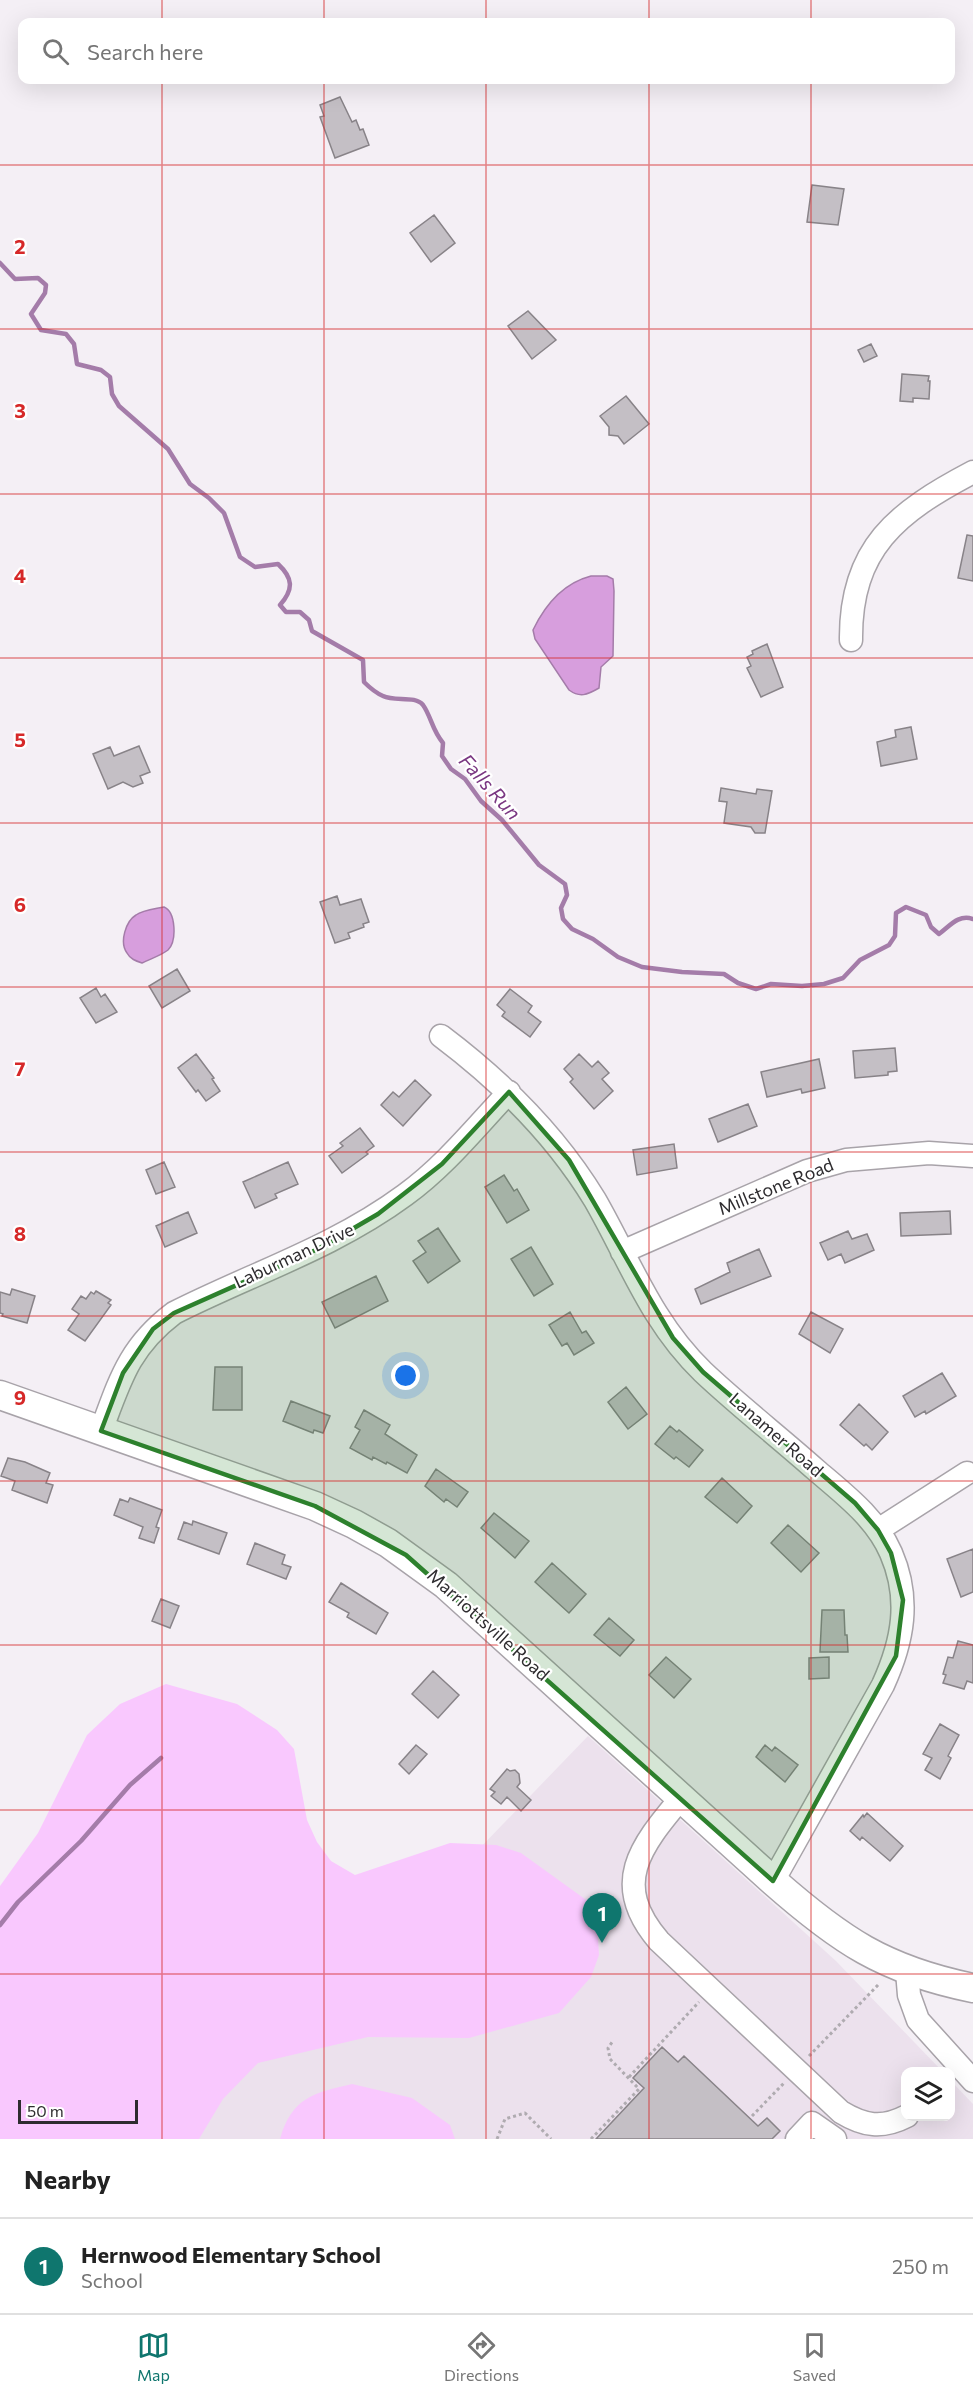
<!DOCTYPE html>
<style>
:root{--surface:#fff;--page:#f6f6f6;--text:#222;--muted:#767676;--line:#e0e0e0;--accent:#0f766e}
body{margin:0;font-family:Commissioner,sans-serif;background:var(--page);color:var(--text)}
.controls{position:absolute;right:18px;bottom:18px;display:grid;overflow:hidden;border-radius:12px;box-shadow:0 6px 24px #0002}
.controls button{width:54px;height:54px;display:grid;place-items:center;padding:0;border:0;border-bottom:2px solid var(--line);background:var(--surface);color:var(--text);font:30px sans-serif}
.scale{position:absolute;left:18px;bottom:15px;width:120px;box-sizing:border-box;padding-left:6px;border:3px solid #2e2c2f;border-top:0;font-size:16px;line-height:21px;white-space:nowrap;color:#2e2c2f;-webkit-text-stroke:4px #fff;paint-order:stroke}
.you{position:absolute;left:406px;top:1376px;width:21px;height:21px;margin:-15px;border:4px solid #fff;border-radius:50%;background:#1a73e8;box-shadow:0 0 0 9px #1a73e833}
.badge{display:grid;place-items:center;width:39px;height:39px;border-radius:50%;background:var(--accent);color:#fff;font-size:20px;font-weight:700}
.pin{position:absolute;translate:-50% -50px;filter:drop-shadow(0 2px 3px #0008)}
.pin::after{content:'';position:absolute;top:32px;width:21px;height:18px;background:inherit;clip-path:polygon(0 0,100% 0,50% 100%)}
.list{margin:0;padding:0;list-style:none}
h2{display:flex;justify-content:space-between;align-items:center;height:78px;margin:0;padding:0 24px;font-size:26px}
h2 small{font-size:20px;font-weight:400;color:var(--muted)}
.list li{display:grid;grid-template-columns:39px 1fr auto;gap:18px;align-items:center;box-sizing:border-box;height:96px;padding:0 24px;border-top:2px solid var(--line)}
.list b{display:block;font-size:22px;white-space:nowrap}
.list p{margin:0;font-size:20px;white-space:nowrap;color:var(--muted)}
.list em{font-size:20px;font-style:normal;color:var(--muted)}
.icon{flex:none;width:33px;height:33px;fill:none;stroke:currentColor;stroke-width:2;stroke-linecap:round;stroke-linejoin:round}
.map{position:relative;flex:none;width:973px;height:2139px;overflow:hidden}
.search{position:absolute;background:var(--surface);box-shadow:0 6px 24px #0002;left:18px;right:18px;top:18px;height:66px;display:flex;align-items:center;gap:15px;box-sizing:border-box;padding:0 21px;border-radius:12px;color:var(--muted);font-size:22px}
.sheet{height:174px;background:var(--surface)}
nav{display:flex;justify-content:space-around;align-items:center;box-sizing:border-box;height:84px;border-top:2px solid var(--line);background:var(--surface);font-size:16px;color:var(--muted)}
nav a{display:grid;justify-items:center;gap:3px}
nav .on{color:var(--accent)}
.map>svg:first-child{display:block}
</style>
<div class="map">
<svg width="973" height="2139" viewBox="0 0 973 2139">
<rect width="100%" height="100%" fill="#f4eff5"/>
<path fill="#ece1ed" d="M588,1736L836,1961L942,2071L906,2072V2116H950L951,2081L973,2104V2139H0V2036L315,2019Z"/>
<path fill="#f9c8fe" d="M166,1684L237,1704L277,1730L294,1749L307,1820L317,1842L331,1861L355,1875L450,1843L496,1845L521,1853L596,1907L599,1955L591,1977L559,2013L469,2038L368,2037L258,2063L223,2099L199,2139H0V1886L38,1833L87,1735L120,1704Z
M352,2084L412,2098L450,2125L455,2139H280C292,2097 314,2093 352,2084Z"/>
<path fill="#d79edd" stroke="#a47ca9" stroke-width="1.5" d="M591,576H607L613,579L614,591L613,656L601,667L599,688C587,695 580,698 569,690L535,639L533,630C545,605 564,583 591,576Z
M164,907C176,912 177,941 168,950C162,955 150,959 142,963C136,961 130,959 127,953C119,942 126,921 136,915C143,910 155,909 164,907Z"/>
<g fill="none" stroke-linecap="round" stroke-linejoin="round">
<path stroke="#a47ca9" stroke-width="4.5" d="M0,263L15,279L38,278L46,285L45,293L31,314L41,330L66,334L74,344L77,364L101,370L110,377L112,394L119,406L168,449L190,484L209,498L224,513L240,557L255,567L278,564C293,578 294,589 280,605L286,612H300L309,620L312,631L363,660L364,682C369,687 376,693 383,696C395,702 415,695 423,705C431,716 432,730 443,743L442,756L451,769L465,779L481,801L502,820L539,865L565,884L567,895L561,908L563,919L572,929L593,939L618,957L642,967L682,972L724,974L738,983L756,989L771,984L802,986L824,984L843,978L860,960L889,945L895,936L896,913L906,907L926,915L931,927L939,934C950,926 958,914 973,919
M0,1925L18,1902L81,1841L130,1785L161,1758"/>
</g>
<path fill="#c4bfc5" stroke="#888388" stroke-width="1.5" d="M340,97L352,122L356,120L360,130L363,129L369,145L335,158L320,117L324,116L320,105Z
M812,185L844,189L838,225L807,222Z
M434,215L455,243L431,262L410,233Z
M528,311L556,340L532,359L508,326Z
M871,344L877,356L864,362L858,350Z
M902,374L929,376L928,381H930L929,399L913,398V402L900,401Z
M626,396L649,424L624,444L618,436L609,435V427L600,416Z
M967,535L973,536V581L958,578Z
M767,644L783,687L761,697L747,668L751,666L747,657L753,654L752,651Z
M911,727L917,759L881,766L877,742L896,737L895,730Z
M139,746L150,772L140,776L143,783L133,787L123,782L108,789L93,754L110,747L114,756Z
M721,788L756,794L757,789L772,791L765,833H755L751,827L724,823L727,802L719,801Z
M337,896L340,905L361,899L369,922L363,924L364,927L348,933L350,938L335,943L320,902Z
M177,969L190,991L162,1008L149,986Z
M96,988L101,997L105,994L117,1012L96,1023L80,998Z
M510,989L532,1006L528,1012L541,1022L530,1037L502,1016L505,1012L497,1005Z
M895,1048L897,1071L888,1072V1075L855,1078L853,1051Z
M196,1054L214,1078L212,1079L220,1091L206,1101L198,1090L196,1092L178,1068Z
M579,1054L592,1067L598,1061L609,1073L602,1079L613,1091L594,1109L570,1082L573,1079L564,1069Z
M819,1059L825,1088L802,1093L801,1089L767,1097L761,1072Z
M415,1080L431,1095L403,1126L381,1105L393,1092L399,1097Z
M748,1104L757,1126L718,1142L709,1119Z
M360,1128L374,1146L366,1152L368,1154L342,1173L329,1156L343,1146L340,1143Z
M674,1144L677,1168L637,1175L633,1150Z
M164,1162L175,1187L156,1194L146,1170Z
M288,1162L298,1184L275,1194L277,1198L255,1208L243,1182Z
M504,1175L514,1191L517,1189L529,1210L507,1223L485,1187Z
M950,1211L951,1234L901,1236L900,1213Z
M188,1212L197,1233L165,1247L156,1226Z
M438,1228L460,1261L428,1283L413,1261L426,1252L418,1241Z
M848,1231L852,1239L867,1234L874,1250L845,1263L841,1254L828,1260L820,1243Z
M531,1247L553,1284L534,1296L511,1259Z
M759,1249L771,1276L701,1304L695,1289L730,1272L727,1263Z
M376,1276L388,1301L335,1328L322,1302Z
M12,1289L35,1296L27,1323L2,1316L3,1314L0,1313V1292L10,1295Z
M96,1291L111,1300L108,1303L111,1305L85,1341L68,1330L79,1314L72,1309L81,1296L86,1299L91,1292L94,1294Z
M570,1312L582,1333L586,1331L594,1343L574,1355L567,1343L562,1346L549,1325Z
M811,1312L843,1329L830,1353L799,1334Z
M215,1367H242V1410H213Z
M942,1373L956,1396L926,1414L925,1411L915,1417L903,1396Z
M626,1387L647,1414L628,1429L608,1402Z
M291,1401L330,1416L323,1433L314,1430L313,1433L283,1421Z
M859,1404L888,1432L872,1450L866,1444L864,1446L840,1425Z
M364,1410L390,1425L385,1434L417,1455L407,1473L387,1462L386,1464L373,1457L372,1460L350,1448L360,1430L355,1427Z
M670,1426L677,1432L679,1430L703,1450L689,1467L676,1457L674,1459L655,1444Z
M8,1458L25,1462L50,1473L46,1483L53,1485L47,1503L12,1490L15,1481L1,1476Z
M436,1469L468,1492L457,1507L446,1499L444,1502L425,1486Z
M722,1478L752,1506L737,1523L705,1497Z
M130,1498L162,1510L156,1527L159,1528L154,1543L139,1538L143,1527L114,1515L120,1499L128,1502Z
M494,1513L529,1541L515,1558L481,1528Z
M193,1521L227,1533L219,1554L178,1539L184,1522L192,1525Z
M788,1525L819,1553L801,1572L771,1543Z
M255,1543L285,1555L282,1564L291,1567L286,1579L247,1564Z
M973,1549V1592L961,1597L947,1559Z
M552,1563L586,1594L569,1613L535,1582Z
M341,1583L388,1613L376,1634L347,1617L349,1613L329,1602Z
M161,1599L179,1606L170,1628L152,1621Z
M822,1610H844L845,1635H847L848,1652H820Z
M609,1618L634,1640L620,1656L594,1635Z
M958,1641L973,1645V1683L967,1681L964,1689L943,1683L946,1675L943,1674L948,1657L953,1658Z
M666,1657L691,1679L674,1698L649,1675Z
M829,1657V1678L809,1679V1658Z
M433,1671L459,1695L438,1718L412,1694Z
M940,1724L959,1735L948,1756L951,1758L940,1779L925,1770L932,1758L923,1754Z
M416,1745L427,1754L409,1774L399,1764Z
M765,1745L772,1751L775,1747L798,1765L785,1782L756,1757Z
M507,1769L510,1771L515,1770L519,1774L520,1783L517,1787L531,1800L521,1811L507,1797L501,1804L491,1796L495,1792L490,1789Z
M867,1813L903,1846L890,1861L862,1837L860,1840L850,1831L863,1815L864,1817Z
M662,2047L678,2062L684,2056L758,2126L767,2118L780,2131L772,2139H596L644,2088L633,2078Z"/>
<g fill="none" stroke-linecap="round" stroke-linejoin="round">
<defs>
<path id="minor" d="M851,640C850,548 897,512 973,472
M441,1036C502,1082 555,1134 595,1200C630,1261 651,1322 703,1372C739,1406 779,1437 816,1470C844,1494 876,1518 891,1553C911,1599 903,1641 883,1685L773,1881
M622,1252L807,1171L846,1160L929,1153L973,1156
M101,1431C120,1380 129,1347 174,1313C253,1273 333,1248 405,1195C445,1166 476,1127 509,1092
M878,1530L967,1473
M681,1798C640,1847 610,1884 659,1941L841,2112C864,2126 882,2129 907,2116
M907,1971L909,1995L918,2020L973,2081
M797,2139L812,2123L835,2139"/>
<path id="major" d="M0,1395L315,1506L354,1524L388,1543L446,1585L773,1881C840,1940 884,1970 973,1988"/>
</defs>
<use href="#minor" stroke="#a8a3a9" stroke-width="25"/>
<use href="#major" stroke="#a8a3a9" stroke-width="31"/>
<path stroke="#afabb0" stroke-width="3" stroke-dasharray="3 3" stroke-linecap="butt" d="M809,2056L879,1984
M629,2077L699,2002
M752,2116L784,2083
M497,2139L505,2119L525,2113L551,2139
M591,2139L639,2089L610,2059L608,2048L613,2041"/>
<use href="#minor" stroke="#fff" stroke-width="22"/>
<use href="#major" stroke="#fff" stroke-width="28"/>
</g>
<path fill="#2d812d" fill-opacity="0.2" stroke="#2d812d" stroke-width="4.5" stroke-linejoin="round" d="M509,1092L569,1160L673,1338L703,1372L855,1503L878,1530L891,1553L903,1600L896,1656L773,1881L406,1555L315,1506L101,1431L123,1373L153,1329L174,1313L318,1249L378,1214L442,1164Z"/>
<path fill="none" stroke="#d62828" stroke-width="1.5" stroke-opacity="0.55" d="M162,0V22M324,0V22M486,0V22M649,0V22M811,0V22M162,80V2139M324,80V2139M486,80V2139M649,80V2139M811,80V2139M0,165H973M0,329H973M0,494H973M0,658H973M0,823H973M0,987H973M0,1152H973M0,1316H973M0,1481H973M0,1645H973M0,1810H973M0,1974H973"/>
<g text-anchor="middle" stroke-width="4.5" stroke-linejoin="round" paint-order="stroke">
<g font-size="18" fill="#2e2c2f" stroke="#fff">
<text transform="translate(776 1187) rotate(-22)" y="6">Millstone Road</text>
<text transform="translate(294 1256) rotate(-25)" y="6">Laburman Drive</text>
<text transform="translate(776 1435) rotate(41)" y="6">Lanamer Road</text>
<text transform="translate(488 1625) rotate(42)" y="6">Marriottsville Road</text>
</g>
<g font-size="20" font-style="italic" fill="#7a3782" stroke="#fff">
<text transform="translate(490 787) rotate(48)" y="7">Falls Run</text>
</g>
</g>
<g font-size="20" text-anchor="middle" font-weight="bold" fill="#d62828" stroke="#fff" stroke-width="4.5" stroke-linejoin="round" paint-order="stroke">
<text x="20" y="254">2</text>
<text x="20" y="418">3</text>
<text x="20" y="583">4</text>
<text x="20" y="747">5</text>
<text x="20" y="912">6</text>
<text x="20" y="1076">7</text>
<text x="20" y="1241">8</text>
<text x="20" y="1405">9</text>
</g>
</svg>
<div class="controls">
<button><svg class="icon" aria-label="layers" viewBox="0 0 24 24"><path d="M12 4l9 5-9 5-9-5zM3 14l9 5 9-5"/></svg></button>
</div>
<div class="scale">50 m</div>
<div class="you"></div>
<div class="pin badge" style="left:602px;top:1943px">1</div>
<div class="search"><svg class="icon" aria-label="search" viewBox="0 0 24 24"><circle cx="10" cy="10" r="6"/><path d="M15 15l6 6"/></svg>Search here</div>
</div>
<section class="sheet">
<h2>Nearby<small></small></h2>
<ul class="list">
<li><span class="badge">1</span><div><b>Hernwood Elementary School</b><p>School</p></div><em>250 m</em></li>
</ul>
</section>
<nav>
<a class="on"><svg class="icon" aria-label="map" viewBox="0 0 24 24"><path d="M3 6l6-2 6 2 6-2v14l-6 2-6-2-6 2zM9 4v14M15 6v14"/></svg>Map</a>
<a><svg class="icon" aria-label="directions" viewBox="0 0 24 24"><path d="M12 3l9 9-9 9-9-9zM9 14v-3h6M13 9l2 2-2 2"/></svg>Directions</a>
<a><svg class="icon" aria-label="saved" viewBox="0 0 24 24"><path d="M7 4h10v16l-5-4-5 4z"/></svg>Saved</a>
</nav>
